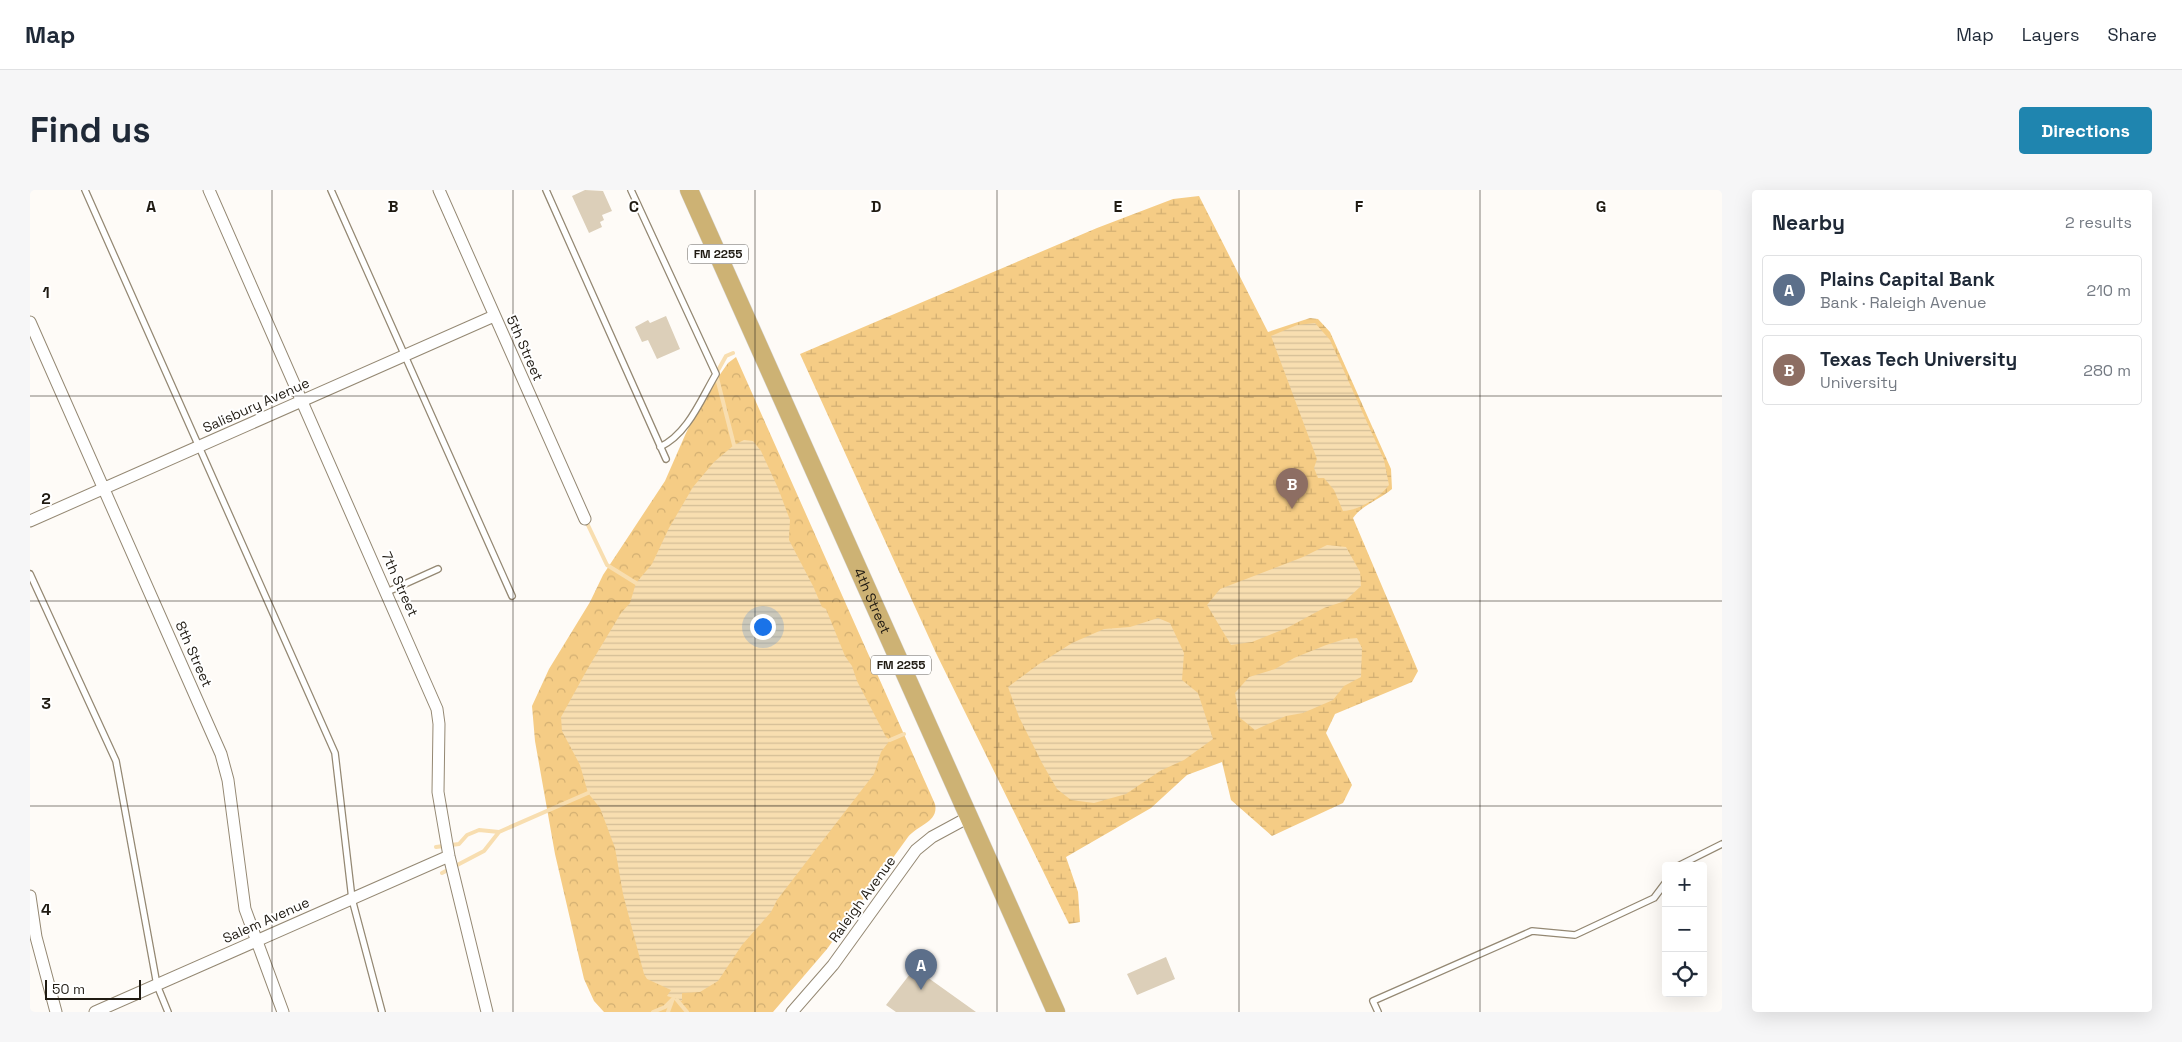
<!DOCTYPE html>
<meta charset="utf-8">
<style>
:root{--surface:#fff;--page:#f6f6f7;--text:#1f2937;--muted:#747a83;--line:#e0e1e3;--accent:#1f85af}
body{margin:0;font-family:"Space Grotesk",sans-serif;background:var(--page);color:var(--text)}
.controls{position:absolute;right:15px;bottom:15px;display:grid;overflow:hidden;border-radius:5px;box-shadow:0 5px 20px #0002}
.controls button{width:45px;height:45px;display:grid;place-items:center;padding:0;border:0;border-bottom:1px solid var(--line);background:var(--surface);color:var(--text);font:25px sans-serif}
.scale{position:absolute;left:15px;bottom:12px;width:96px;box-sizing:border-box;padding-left:5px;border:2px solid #201b13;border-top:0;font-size:14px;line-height:18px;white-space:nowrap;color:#201b13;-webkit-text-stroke:4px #fff;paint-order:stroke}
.you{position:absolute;left:732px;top:436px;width:18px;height:18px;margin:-12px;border:4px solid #fff;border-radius:50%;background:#1a73e8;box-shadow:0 0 0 8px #1a73e833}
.badge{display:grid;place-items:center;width:32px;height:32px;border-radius:50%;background:var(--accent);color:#fff;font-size:16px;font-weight:700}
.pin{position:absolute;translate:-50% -41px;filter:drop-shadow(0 1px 2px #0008)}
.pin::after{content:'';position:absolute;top:26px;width:18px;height:15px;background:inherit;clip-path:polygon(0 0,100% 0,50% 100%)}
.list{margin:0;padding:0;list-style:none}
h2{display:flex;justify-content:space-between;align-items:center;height:65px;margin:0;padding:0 20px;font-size:21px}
h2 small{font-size:16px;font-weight:400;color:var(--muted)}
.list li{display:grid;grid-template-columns:32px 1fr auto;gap:15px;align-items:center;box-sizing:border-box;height:70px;margin:0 10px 10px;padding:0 10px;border:1px solid var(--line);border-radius:5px}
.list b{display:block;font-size:19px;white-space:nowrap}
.list p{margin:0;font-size:16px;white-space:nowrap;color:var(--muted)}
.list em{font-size:16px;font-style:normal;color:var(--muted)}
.icon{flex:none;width:28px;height:28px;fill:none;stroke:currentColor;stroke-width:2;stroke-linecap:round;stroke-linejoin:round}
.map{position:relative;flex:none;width:1692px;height:822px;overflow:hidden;border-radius:5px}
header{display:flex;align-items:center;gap:30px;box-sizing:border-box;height:70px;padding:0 25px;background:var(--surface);border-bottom:1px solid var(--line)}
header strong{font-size:24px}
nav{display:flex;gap:28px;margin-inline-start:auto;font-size:18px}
.intro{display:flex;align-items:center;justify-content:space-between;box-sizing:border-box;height:120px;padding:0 30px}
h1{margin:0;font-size:35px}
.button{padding:12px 22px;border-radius:5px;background:var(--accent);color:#fff;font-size:18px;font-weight:700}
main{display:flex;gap:30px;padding:0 30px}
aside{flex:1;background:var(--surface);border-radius:5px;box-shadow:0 5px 20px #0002}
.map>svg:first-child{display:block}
</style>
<header>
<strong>Map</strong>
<nav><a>Map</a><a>Layers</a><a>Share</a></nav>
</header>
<div class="intro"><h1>Find us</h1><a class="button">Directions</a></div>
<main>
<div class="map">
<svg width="1692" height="822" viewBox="0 0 1692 822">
<defs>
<pattern id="wetland-marsh" width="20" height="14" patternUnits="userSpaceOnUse" patternTransform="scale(1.25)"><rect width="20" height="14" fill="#f5cc85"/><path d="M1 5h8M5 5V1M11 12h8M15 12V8" fill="none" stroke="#d2af72"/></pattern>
<pattern id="park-crowns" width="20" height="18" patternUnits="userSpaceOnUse" patternTransform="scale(1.25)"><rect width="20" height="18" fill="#f5cc85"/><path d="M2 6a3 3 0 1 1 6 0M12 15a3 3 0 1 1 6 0" fill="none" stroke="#d2af72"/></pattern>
<pattern id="water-rules" width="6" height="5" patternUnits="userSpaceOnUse" patternTransform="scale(1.25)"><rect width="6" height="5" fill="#f8deb0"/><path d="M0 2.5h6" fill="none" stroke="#d4be96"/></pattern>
</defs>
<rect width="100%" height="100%" fill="#fefbf7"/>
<path fill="url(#wetland-marsh)" d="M1169,6L1238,142L1280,128L1288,129L1300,142L1361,279L1362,299C1349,310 1332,315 1323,328L1388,481L1382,492L1305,524L1296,543L1322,595L1313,613L1242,646L1201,610L1192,572L1157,585L1121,618L1036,667L1048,702L1050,732L1039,734L906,463L770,164L1067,38L1143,9Z"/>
<path fill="url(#park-crowns)" d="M706,167L905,614C909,632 888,635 878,647L797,759L743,822H574L564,811L554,789L525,664L505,551L502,516L519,479L560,412L573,385L635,291L656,243L675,206L698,173Z"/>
<path fill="url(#water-rules)" d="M1285,133L1300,150L1354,270L1359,295C1349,308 1330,320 1313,321L1304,300L1294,288H1288L1284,278L1287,269L1241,146L1267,135Z
M714,250L723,251L731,261L748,298L760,330L759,350L783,396L792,417L796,419L815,466L822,476L827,491L856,547L860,550L851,562L844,584L747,710L741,722L712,755L688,791L670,802L652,803V811L637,806L641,800L617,789L614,784L593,704L585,658L570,618L558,603L550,575L532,541L531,527L558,478L591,423L600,413L606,393L622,374L639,338L663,297L684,272L704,255Z
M1297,355L1316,357L1330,382L1331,396L1315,411L1294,418L1257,438L1222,452L1201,455L1177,415L1190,399L1273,367Z
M1128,428L1140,433L1154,463L1152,490L1168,503L1183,549L1154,570L1130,581L1096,604L1064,613L1041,610L1027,599L1012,573L989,527L978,497L1009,474L1042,453L1074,439L1100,437Z
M1327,448L1332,458L1331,487L1314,496L1303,510L1273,523L1256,526L1225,540L1209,527L1205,503L1219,487L1245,479L1264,468L1296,455L1315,449Z"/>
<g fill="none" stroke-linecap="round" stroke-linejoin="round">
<path stroke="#f8deb0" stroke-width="4" d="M703,163L696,166L686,184L704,255
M556,331L577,375L606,393
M860,550L874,544
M406,657L429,654L437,645L449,640L469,642L558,603
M412,683L454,661L469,642
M647,810L657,822
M623,822L635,817L643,809
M638,822L642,811"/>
</g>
<path fill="#dccfb9" d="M555,0L573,1L582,21L572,25L574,30L570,32L572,37L559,43L542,6Z
M636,126L650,159L627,169L618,150L612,152L605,137L618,130L620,133Z
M1136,767L1145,789L1107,805L1097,784Z
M890,782L946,822H866L856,815L880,784Z"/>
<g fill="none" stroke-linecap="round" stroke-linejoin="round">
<defs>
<path id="lane" d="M55,0L305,563L322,709L352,822
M301,0L482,406
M516,0L636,269
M601,0L686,184C671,209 658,244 630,257
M0,384L86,571L127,795L138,822
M357,402L408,379
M1648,676L1692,654
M1348,822L1343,811L1502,741L1545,745L1624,708L1636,692"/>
<path id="street" d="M179,0L407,519L409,534L408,602L419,666L457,822
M409,0L555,329
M0,132L191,564L198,590L215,719L253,822
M0,331L464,126
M0,706L6,747L26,822
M65,822L419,666
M762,822L803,775L886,660L902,647L939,627"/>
<g id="primary">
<path id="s1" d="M659,0L1026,822"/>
</g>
</defs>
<use href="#lane" stroke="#948873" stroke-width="8"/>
<use href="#street" stroke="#948873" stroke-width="13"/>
<use href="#primary" stroke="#d7d6d5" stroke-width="19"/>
<use href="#lane" stroke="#fff" stroke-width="5.5"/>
<use href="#street" stroke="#fff" stroke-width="11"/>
<use href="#primary" stroke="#cdb274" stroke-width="18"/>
</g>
<path fill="none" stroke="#201b13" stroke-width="1" stroke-opacity="0.55" d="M242,0V822M483,0V822M725,0V822M967,0V822M1209,0V822M1450,0V822M0,206H1692M0,411H1692M0,616H1692"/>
<g text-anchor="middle" stroke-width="4" stroke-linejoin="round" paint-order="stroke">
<g fill="#fff" stroke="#635f5a" stroke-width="1">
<rect x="658" y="54.5" width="60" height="19" rx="4"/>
<rect x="841" y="465.5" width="60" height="19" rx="4"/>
</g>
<g font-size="12" font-weight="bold" fill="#201b13">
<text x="688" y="68">FM 2255</text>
<text x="871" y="479">FM 2255</text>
</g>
<g font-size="14" fill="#201b13" stroke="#fff">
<text transform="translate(495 158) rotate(66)" y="5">5th Street</text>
<text transform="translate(226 215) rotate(-24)" y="5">Salisbury Avenue</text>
<text transform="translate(370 394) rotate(66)" y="5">7th Street</text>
<text dy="5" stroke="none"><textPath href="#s1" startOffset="450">4th Street</textPath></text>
<text transform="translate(164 464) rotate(66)" y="5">8th Street</text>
<text transform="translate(832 709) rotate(-54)" y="5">Raleigh Avenue</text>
<text transform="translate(236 730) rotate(-24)" y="5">Salem Avenue</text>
</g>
</g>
<g font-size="16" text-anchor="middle" font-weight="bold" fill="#201b13" stroke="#fff" stroke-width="4" stroke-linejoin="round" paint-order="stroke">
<text x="121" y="22">A</text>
<text x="363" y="22">B</text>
<text x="604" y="22">C</text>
<text x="846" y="22">D</text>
<text x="1088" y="22">E</text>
<text x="1329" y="22">F</text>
<text x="1571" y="22">G</text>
<text x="16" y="108">1</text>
<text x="16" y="314">2</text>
<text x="16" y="519">3</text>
<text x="16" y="725">4</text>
</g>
</svg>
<div class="controls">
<button>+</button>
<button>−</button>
<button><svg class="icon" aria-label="locate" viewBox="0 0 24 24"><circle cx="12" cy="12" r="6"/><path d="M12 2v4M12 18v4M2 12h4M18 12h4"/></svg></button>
</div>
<div class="scale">50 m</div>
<div class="you"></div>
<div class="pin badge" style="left:891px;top:800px;background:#5c6f8a">A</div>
<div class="pin badge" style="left:1262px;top:319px;background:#8d6e63">B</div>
</div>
<aside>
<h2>Nearby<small>2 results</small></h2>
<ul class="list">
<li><span class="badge" style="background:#5c6f8a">A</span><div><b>Plains Capital Bank</b><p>Bank · Raleigh Avenue</p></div><em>210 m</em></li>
<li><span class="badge" style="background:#8d6e63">B</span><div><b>Texas Tech University</b><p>University</p></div><em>280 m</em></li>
</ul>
</aside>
</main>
